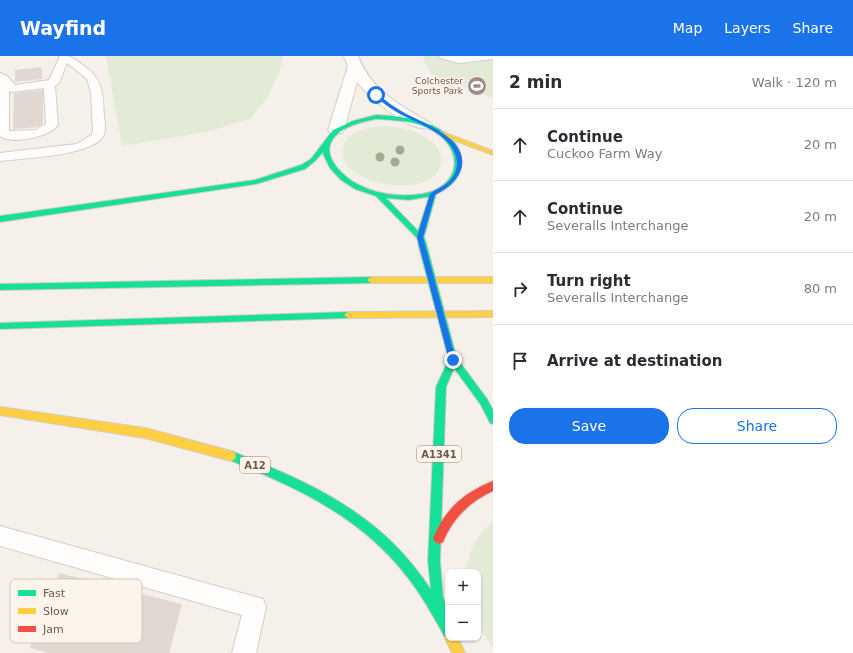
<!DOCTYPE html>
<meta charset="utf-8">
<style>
:root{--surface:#fff;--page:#f7f7f7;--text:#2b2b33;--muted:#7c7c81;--line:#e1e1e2;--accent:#1a73e8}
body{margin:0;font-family:"DejaVu Sans",sans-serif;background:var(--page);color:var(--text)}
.controls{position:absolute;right:12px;bottom:12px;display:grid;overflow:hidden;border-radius:8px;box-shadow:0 1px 3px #0004}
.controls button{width:36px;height:36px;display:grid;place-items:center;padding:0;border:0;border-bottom:1px solid var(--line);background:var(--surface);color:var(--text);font:20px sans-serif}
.stop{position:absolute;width:12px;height:12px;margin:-9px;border:3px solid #1a73e8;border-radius:50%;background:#fff}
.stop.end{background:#1a73e8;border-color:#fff;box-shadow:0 1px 4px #0008}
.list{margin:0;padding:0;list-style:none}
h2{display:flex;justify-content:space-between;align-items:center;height:52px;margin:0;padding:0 16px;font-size:17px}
h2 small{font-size:13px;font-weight:400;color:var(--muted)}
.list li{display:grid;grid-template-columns:26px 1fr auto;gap:12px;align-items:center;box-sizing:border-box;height:72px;padding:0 16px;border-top:1px solid var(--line)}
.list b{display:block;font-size:15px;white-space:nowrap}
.list p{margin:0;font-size:13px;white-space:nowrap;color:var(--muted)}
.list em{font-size:13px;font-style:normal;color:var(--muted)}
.actions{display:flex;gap:8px;padding:12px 16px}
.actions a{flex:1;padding:9px 0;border:1px solid var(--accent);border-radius:16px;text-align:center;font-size:14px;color:var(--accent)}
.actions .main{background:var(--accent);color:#fff}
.icon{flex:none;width:22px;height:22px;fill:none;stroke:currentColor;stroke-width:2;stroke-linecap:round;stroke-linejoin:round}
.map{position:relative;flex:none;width:493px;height:597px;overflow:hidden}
header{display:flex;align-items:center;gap:24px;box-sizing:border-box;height:56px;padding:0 20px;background:var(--accent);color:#fff}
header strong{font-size:19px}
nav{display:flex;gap:22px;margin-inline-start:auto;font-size:14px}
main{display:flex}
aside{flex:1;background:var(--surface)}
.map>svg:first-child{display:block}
</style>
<header>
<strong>Wayfind</strong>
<nav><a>Map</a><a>Layers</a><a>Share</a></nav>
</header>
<main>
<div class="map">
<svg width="493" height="597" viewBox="0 0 493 597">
<rect width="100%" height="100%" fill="#f5f0ea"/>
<path fill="#e3ead6" d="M106,0H283L280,14L267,42L250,63L206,76L122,90Z
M422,0H493V42L431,18Z
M384,70C402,71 427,76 438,93C442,100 442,106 439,113C423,146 329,126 344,88C350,74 370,71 384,70Z
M493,466V593L478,569V516H466V514C471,492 475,481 493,466Z"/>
<path fill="#e1d8d2" d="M42,11V23L15,26V14Z
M43,34V68L39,71L13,73L14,37Z
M59,517L182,548L169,597H48L30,592Z"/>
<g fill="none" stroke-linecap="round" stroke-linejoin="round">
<defs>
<path id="lane" d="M60,0C72,0 72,1 81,8C103,22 103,37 104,61C105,68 107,78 100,84C83,100 25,102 0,105V97L77,88L91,79L93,75L91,37L87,23L67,7L59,27L55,30L58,69C50,81 12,89 0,80V17L7,20L15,29L49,24ZM44,32L46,68L36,74L9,75V35L13,36Z
M439,0H493V3L459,7L440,2Z
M0,470L263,543L266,551L256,597H232L242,559L0,490Z"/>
<path id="street" d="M344,0H358C371,34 399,49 429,66L432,69L429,72C410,77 369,41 357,26L344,74L342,77H330L328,74L348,10Z"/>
<path id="fast" d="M376,59C397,60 420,62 439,73C469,90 470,124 436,138L424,181L426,187L425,189H419L417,182L376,140L355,133L341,124L330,112L324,100L323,96L315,105L305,113L256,128L0,166V160L255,124L301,109L311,103L333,74L353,65ZM376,63C396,64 418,65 435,76C466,96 459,132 422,138C401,141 379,139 359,129C345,122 320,101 333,83C342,70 362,66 376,63ZM426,141H429L418,175L386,142L409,144Z
M371,221L375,224L371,227L0,234V228Z
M348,256L352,259L348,262L0,273V267Z
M453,300L456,301L487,343L493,354V368L490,367L481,349L454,312L446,331L440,505L443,541L448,557V582L444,580C439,569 432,559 426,548C378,469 310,437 227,403L226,400L227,397L231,395C312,427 382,458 431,534L428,505L436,331L450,301Z"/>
<path id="slow" d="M440,75L493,95V99L438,78V76Z
M371,221H493V227H371L367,224Z
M493,255V261L348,262L344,259L348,256Z
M0,351L145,372L231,395L235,397L236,400L235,403L231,405L145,382L0,359Z
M448,577V582H458L465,597H452L445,582Z"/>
<path id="jam" d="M493,425V435C469,446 453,462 443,486L439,488L435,486L433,482L435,478C447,451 466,436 493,425Z"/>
</defs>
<use href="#lane" stroke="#d4cdc8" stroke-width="2"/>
<use href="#street" stroke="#d4cdc8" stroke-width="2"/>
<use href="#fast" stroke="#d4cbc6" stroke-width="2"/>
<use href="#slow" stroke="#d4cbc6" stroke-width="2"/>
<use href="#jam" stroke="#d4cbc6" stroke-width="2"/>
<use href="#lane" fill="#fefdfc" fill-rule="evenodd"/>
<use href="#street" fill="#fefdfc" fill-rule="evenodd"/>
<use href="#fast" fill="#16e098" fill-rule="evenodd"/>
<use href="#slow" fill="#ffcf43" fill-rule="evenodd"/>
<use href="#jam" fill="#f24e42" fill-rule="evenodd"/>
<defs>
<path id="fast-bridge" d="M422,187L453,304"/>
</defs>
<use href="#fast-bridge" stroke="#d4cbc6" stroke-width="10" stroke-linecap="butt"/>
<use href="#fast-bridge" stroke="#16e098" stroke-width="8"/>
</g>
<g fill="#9ead8f">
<circle cx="400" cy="94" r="4.5"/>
<circle cx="380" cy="101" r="4.5"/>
<circle cx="395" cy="106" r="4.5"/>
</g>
<path fill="#1a73e8" d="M375,38H378C384,43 391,49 398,53C412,62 428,67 441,76C474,97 466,123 435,139L423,181L456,304L453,307L449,304L417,181L430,138C437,132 446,130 452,122C456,117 457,111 457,105C454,77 414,67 395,55C388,51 381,45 375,40Z"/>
<defs>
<symbol id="stadium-disc" viewBox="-11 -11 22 22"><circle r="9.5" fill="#9f8d83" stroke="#fdf5eb"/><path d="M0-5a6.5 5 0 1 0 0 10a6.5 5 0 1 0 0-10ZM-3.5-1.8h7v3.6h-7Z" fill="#fff"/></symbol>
</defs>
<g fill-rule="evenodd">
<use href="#stadium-disc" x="466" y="19" width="22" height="22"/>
</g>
<g text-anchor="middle" stroke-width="3" stroke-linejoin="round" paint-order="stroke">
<g font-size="9" fill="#71574c" stroke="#fdf5eb" text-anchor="end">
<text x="463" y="28">Colchester<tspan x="463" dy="10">Sports Park</tspan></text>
</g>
<g fill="#fdf5eb" stroke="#9b867c" stroke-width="1">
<rect x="417" y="390" width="44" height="16" rx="3"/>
<rect x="240" y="401" width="30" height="16" rx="3"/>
</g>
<g font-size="10" font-weight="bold" fill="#71574c">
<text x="439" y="402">A1341</text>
<text x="255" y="413">A12</text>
</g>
</g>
<rect x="10" y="523" width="132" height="64" rx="6" fill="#fdf5eb" stroke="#d3c6bb" stroke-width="1"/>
<rect x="18" y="534" width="18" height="6" fill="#16e098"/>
<rect x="18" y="552" width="18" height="6" fill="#ffcf43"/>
<rect x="18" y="570" width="18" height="6" fill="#f24e42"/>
<g font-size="11" fill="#71574c">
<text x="43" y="541">Fast</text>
<text x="43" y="559">Slow</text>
<text x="43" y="577">Jam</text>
</g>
</svg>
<div class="controls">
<button>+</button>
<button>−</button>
</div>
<div class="stop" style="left:376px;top:39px"></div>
<div class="stop end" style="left:453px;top:304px"></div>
</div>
<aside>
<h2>2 min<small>Walk · 120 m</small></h2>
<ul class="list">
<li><svg class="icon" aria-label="ahead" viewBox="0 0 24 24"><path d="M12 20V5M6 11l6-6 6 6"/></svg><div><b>Continue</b><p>Cuckoo Farm Way</p></div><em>20 m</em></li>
<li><svg class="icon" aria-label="ahead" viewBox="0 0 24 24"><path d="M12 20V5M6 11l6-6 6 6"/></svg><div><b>Continue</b><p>Severalls Interchange</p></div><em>20 m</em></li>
<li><svg class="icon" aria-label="right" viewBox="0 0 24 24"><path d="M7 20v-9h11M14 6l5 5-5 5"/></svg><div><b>Turn right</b><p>Severalls Interchange</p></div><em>80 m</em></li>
<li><svg class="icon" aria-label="arrive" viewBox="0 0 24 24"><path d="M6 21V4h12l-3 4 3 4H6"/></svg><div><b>Arrive at destination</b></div></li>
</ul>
<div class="actions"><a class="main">Save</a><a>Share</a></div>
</aside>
</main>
